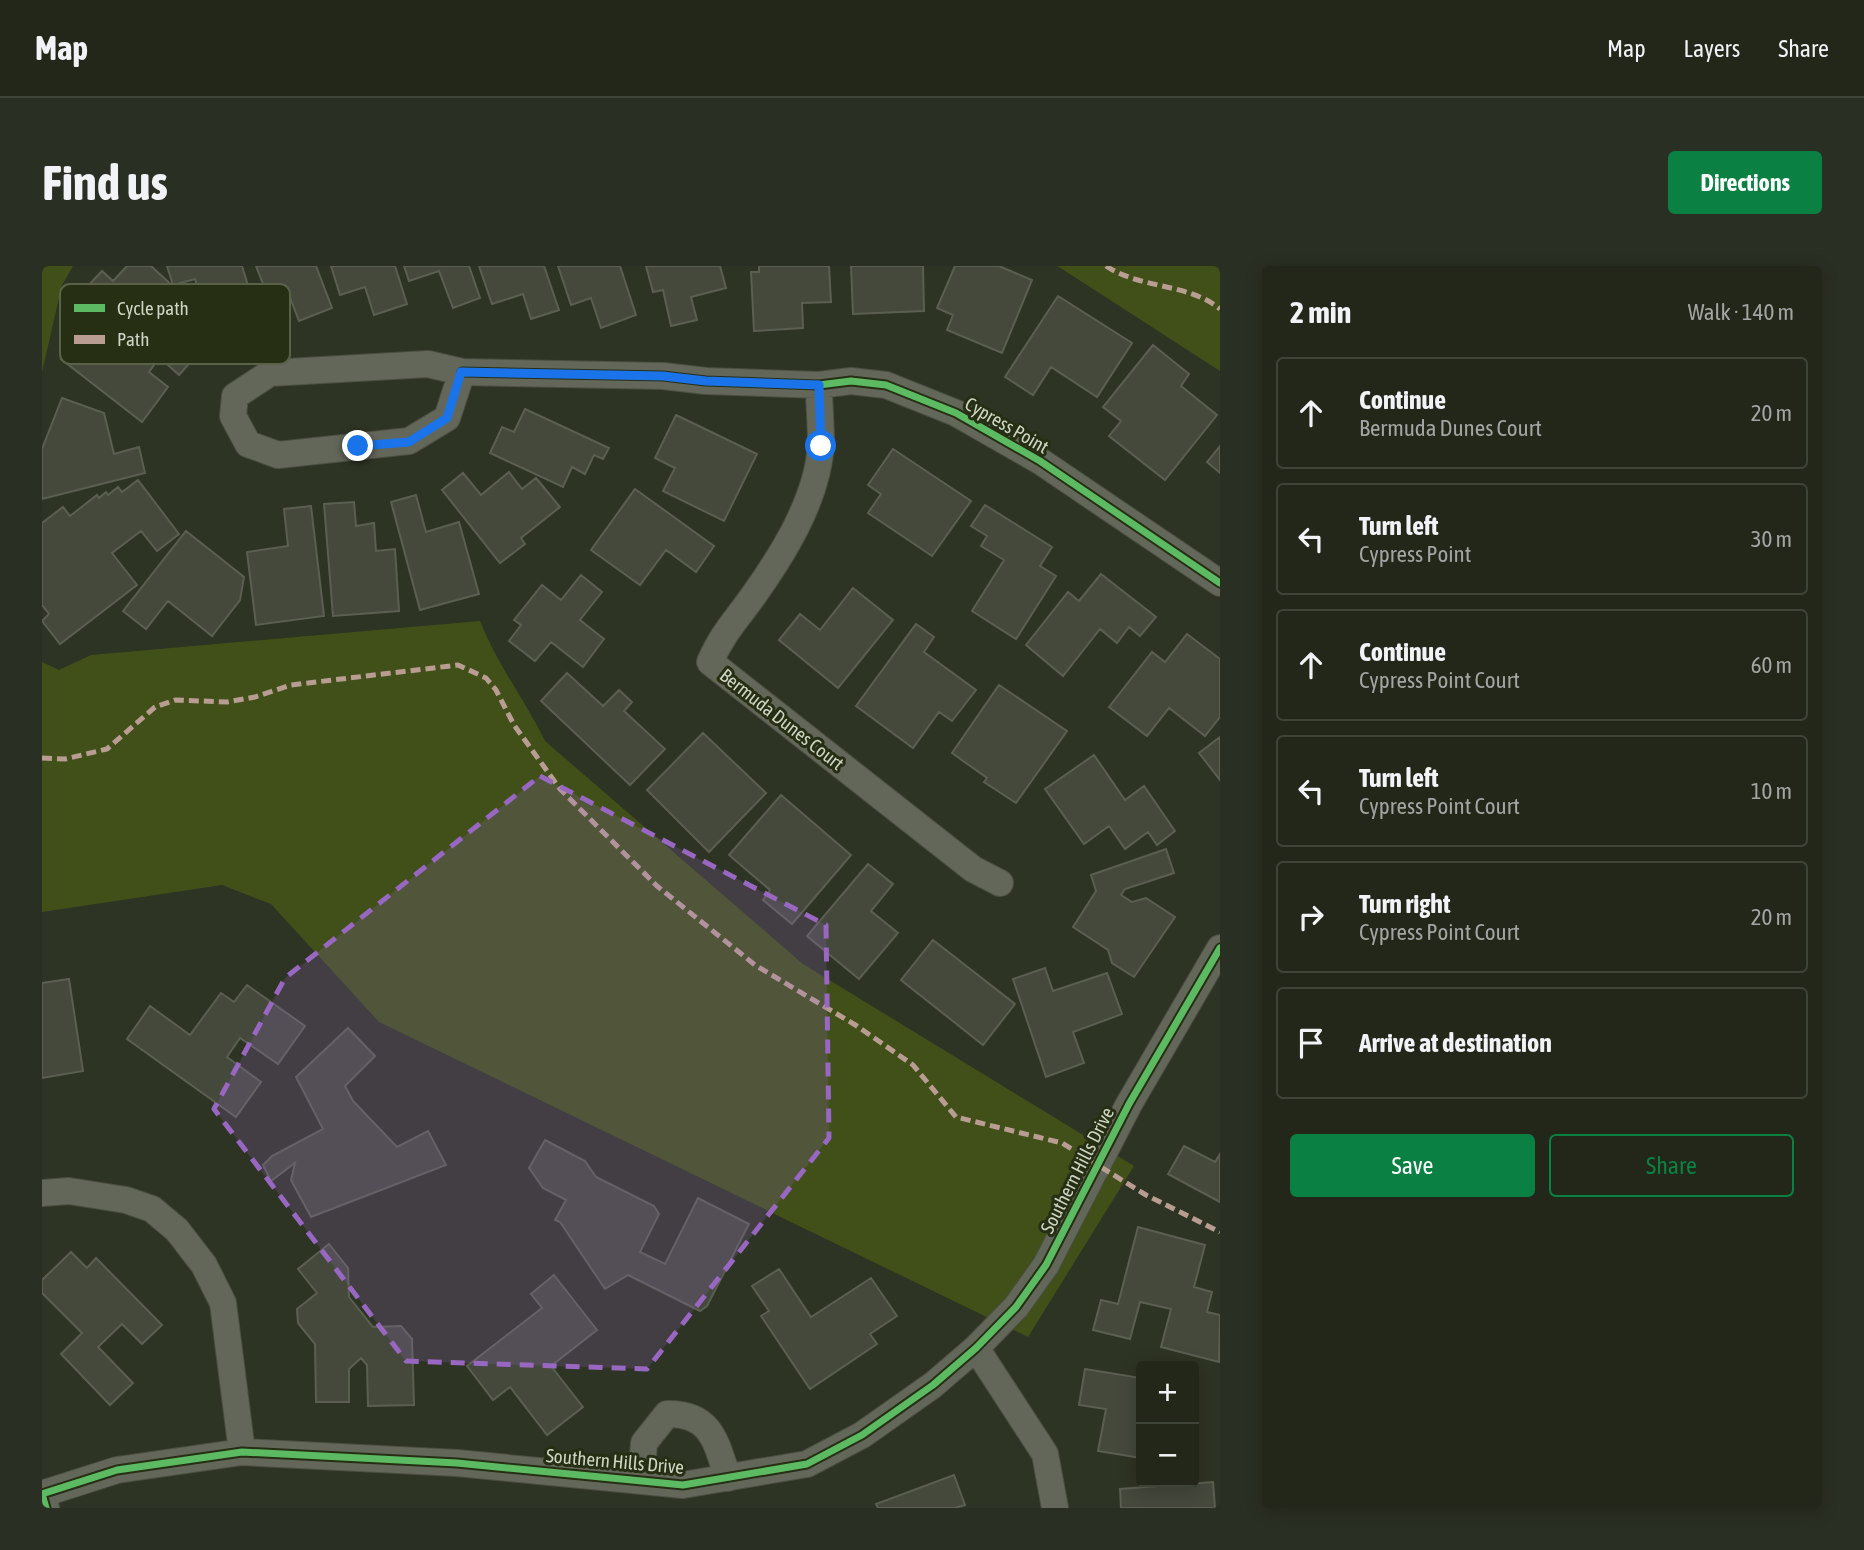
<!DOCTYPE html>
<meta charset="utf-8">
<style>
:root{--surface:#22271a;--page:#2a2f23;--text:#f1f3f6;--muted:#a2a5a2;--line:#3f4439;--accent:#0b8043}
body{margin:0;font-family:"Asap Condensed",sans-serif;background:var(--page);color:var(--text)}
.controls{position:absolute;right:21px;bottom:21px;display:grid;overflow:hidden;border-radius:7px;box-shadow:0 4px 18px #0003}
.controls button{width:63px;height:63px;display:grid;place-items:center;padding:0;border:0;border-bottom:2px solid var(--line);background:var(--surface);color:var(--text);font:35px sans-serif}
.stop{position:absolute;width:21px;height:21px;margin:-16px;border:5px solid #1a73e8;border-radius:50%;background:#fff}
.stop.end{background:#1a73e8;border-color:#fff;box-shadow:0 2px 7px #0008}
.list{margin:0;padding:0;list-style:none}
h2{display:flex;justify-content:space-between;align-items:center;height:91px;margin:0;padding:0 28px;font-size:30px}
h2 small{font-size:23px;font-weight:400;color:var(--muted)}
.list li{display:grid;grid-template-columns:46px 1fr auto;gap:21px;align-items:center;box-sizing:border-box;height:112px;margin:0 14px 14px;padding:0 14px;border:2px solid var(--line);border-radius:7px}
.list b{display:block;font-size:26px;white-space:nowrap}
.list p{margin:0;font-size:23px;white-space:nowrap;color:var(--muted)}
.list em{font-size:23px;font-style:normal;color:var(--muted)}
.actions{display:flex;gap:14px;padding:21px 28px}
.actions a{flex:1;padding:16px 0;border:2px solid var(--accent);border-radius:7px;text-align:center;font-size:24px;color:var(--accent)}
.actions .main{background:var(--accent);color:#fff}
.icon{flex:none;width:38px;height:38px;fill:none;stroke:currentColor;stroke-width:2;stroke-linecap:round;stroke-linejoin:round}
.map{position:relative;flex:none;width:1178px;height:1242px;overflow:hidden;border-radius:7px}
header{display:flex;align-items:center;gap:42px;box-sizing:border-box;height:98px;padding:0 35px;background:var(--surface);border-bottom:2px solid var(--line)}
header strong{font-size:33px}
nav{display:flex;gap:38px;margin-inline-start:auto;font-size:24px}
.intro{display:flex;align-items:center;justify-content:space-between;box-sizing:border-box;height:168px;padding:0 42px}
h1{margin:0;font-size:49px}
.button{padding:18px 32px;border-radius:7px;background:var(--accent);color:#fff;font-size:24px;font-weight:700}
main{display:flex;gap:42px;padding:0 42px}
aside{flex:1;background:var(--surface);border-radius:7px;box-shadow:0 4px 18px #0003}
.map>svg:first-child{display:block}
</style>
<header>
<strong>Map</strong>
<nav><a>Map</a><a>Layers</a><a>Share</a></nav>
</header>
<div class="intro"><h1>Find us</h1><a class="button">Directions</a></div>
<main>
<div class="map">
<svg width="1178" height="1242" viewBox="0 0 1178 1242">
<rect width="100%" height="100%" fill="#2e3423"/>
<path fill="#405018" d="M0,0H31L20,19L0,106Z
M1015,0H1178V105L1017,1Z
M438,355C455,398 483,434 503,475L761,698L1092,900L986,1071L337,756L229,638L180,619L0,646V396L17,404L49,389Z"/>
<path fill="#44493c" stroke="#5a5f51" stroke-width="2" d="M85,0H109L160,47L144,65L162,81L137,109L43,23L60,5L71,15Z
M125,0H200L208,26L193,30L200,53L168,62L153,13L131,19Z
M214,0H274L290,42L257,55L247,29L228,36Z
M289,0H353L365,38L332,49L323,21L298,29Z
M362,0H427L438,32L411,42L397,5L367,15Z
M437,0H502L517,44L489,53L481,28L450,38Z
M516,0H578L594,49L559,62L549,32L529,39Z
M604,0H678L684,22L649,31L655,54L629,60L621,24L611,26Z
M717,0H787L789,36L760,37L761,62L712,65L709,6H717Z
M809,0H881L882,45L811,48Z
M913,0H957L990,14L960,87L905,64L911,49L895,42Z
M1016,30L1090,77L1055,131L1009,101L991,129L963,111Z
M54,49L115,95L107,106L126,121L100,156L19,93Z
M1111,79L1147,108L1139,120L1175,149L1123,214L1067,170L1079,155L1061,141Z
M20,132L62,147L72,188L97,181L103,207L0,233V183Z
M483,143L567,182L561,193L552,189L543,208L530,201L521,221L448,187L460,161L472,166Z
M634,149L715,188L682,255L621,225L633,202L613,192Z
M1178,180V207L1165,196Z
M851,183L929,235L890,290L826,247L839,228L826,219Z
M467,206L480,223L494,212L518,241L479,272L483,278L458,297L400,224L421,207L439,229Z
M96,214L137,268L115,285L99,265L70,287L95,319L18,378L0,355L7,348L0,339V257L21,241L28,250L55,229L57,232L64,226L66,229L76,221L80,226Z
M593,223L672,280L654,306L624,284L598,319L549,284Z
M374,229L384,266L417,256L437,328L378,344L349,236Z
M312,236L314,260L332,257L334,285L353,283L357,345L291,350L282,238Z
M943,239L1010,281L998,300L1014,310L974,373L930,345L962,294L939,280L945,270L929,260Z
M269,240L282,350L214,359L205,286L246,280L242,243Z
M144,265L202,311L198,334L170,370L126,335L104,363L81,345Z
M1059,308L1114,351L1098,370L1087,361L1075,377L1058,363L1021,410L984,379L1026,326L1037,335Z
M539,309L560,326L538,354L562,373L541,401L509,376L493,395L467,375L479,359L472,354L500,319L519,334Z
M811,322L851,354L796,422L737,374L758,348L778,364Z
M874,358L892,371L882,386L934,424L910,455L897,446L871,482L814,440Z
M1145,368L1178,393V451L1163,470L1127,442L1105,470L1067,441L1110,386L1123,396Z
M525,407L561,440L577,424L590,436L582,445L623,483L588,519L499,435Z
M957,419L1025,465L974,537L942,516L945,512L910,487Z
M661,467L724,527L667,586L605,524Z
M1178,471V514L1157,487Z
M1052,489L1083,534L1102,520L1133,565L1115,579L1106,566L1083,583L1067,560L1042,578L1003,523Z
M739,529L809,589L750,658L721,634L728,624L687,589Z
M1124,583L1132,607L1083,623L1079,629L1090,636L1104,632L1133,651L1092,711L1070,697L1066,684L1031,661L1054,625L1049,609Z
M826,598L851,618L829,645L856,667L817,713L765,670Z
M891,674L973,738L941,779L859,714Z
M1003,702L1011,725L1065,707L1080,748L1031,766L1042,797L1004,811L971,713Z
M27,713L41,805L0,812V717Z
M205,719L263,760L236,798L198,772L185,791L219,816L194,851L85,773L108,740L148,769L179,727L192,736Z
M306,762L333,790L303,820L311,835L355,881L386,865L404,899L269,951L249,914L253,897L229,915L221,899L230,890L281,863L254,811Z
M503,874L543,895L554,911L612,940L617,948L598,986L623,998L656,932L707,958L665,1040L658,1045L586,1009L563,1023L518,956L513,954L524,934L501,922L487,902Z
M1142,880L1173,896L1178,888V936L1126,908Z
M1096,961L1163,979L1152,1021L1170,1026L1165,1046L1178,1049L1177,1096L1119,1081L1129,1043L1098,1036L1088,1073L1051,1064L1059,1034L1076,1038Z
M287,978L306,1002L307,1031L331,1061L359,1060L370,1073L372,1139L326,1140L325,1099L319,1092L307,1103V1136H274L273,1078L256,1057L255,1043L275,1027L256,1003Z
M29,986L45,1002L54,992L120,1059L100,1078L80,1058L56,1081L91,1117L68,1139L19,1088L40,1067L0,1027V1014Z
M737,1003L769,1051L829,1012L855,1050L828,1068L835,1078L768,1123L719,1050L727,1045L710,1020Z
M512,1009L555,1064L509,1100L541,1141L505,1169L468,1121L451,1134L425,1100L500,1042L489,1028Z
M1043,1103L1099,1112V1192L1056,1185L1064,1143L1037,1139Z
M912,1209L923,1239L913,1242H836L834,1238Z
M1171,1216L1173,1242H1079L1078,1223Z"/>
<g fill="none" stroke-linecap="round" stroke-linejoin="round">
<defs>
<path id="minor" d="M386,98L420,106L405,152L367,175L236,189L206,178L191,150L193,130L228,107Z
M420,106L621,110L664,115L777,119L809,115L844,119L914,147L998,195L1178,317
M777,119C777,138 779,158 779,178C776,233 740,290 709,333C691,358 681,367 668,396L931,603L958,617
M0,927L27,925L84,934L110,943L135,964L162,999L181,1037L200,1186
M934,1082L1003,1188L1013,1242
M599,1215L602,1177L625,1148C670,1147 674,1177 686,1212
M4,1242L0,1228L75,1204L200,1186L415,1197L641,1219L765,1198L820,1169L891,1119L934,1082L974,1041L1004,999L1087,838L1178,682"/>
</defs>
<use href="#minor" stroke="#4a4f41" stroke-width="28"/>
<use href="#minor" stroke="#63675a" stroke-width="26"/>
<path stroke="#b99d93" stroke-width="5" stroke-dasharray="10 5" stroke-linecap="butt" d="M1064,0C1098,23 1147,17 1178,43
M0,492L23,493L65,483L113,441L133,434L185,436L213,431L249,419L416,399L444,412L454,424L472,459L518,523L615,620L713,699L815,760L871,799L914,851L1020,877L1104,929L1178,966"/>
<defs>
<path id="cycleway" d="M420,106L621,110L664,115L777,119L809,115L844,119L914,147L998,195L1178,317
M4,1242L0,1228L75,1204L200,1186L415,1197L641,1219L765,1198L820,1169L891,1119L934,1082L974,1041L1004,999L1087,838L1178,682"/>
</defs>
<use href="#cycleway" stroke="#262f13" stroke-width="11"/>
<use href="#cycleway" stroke="#5cba63" stroke-width="7"/>
</g>
<g fill="none" stroke-linecap="round" stroke-linejoin="round">
<path stroke="#1a73e8" stroke-width="9" d="M316,180L367,176L405,152L419,106L621,110L664,115L777,119L779,180"/>
</g>
<path fill="#9867c1" fill-opacity="0.2" stroke="#9867c1" stroke-width="5" stroke-dasharray="14 9" stroke-linejoin="round" d="M498,510L784,659L787,872L605,1103L364,1095L172,843L243,712Z"/>
<g text-anchor="middle" stroke-width="6" stroke-linejoin="round" paint-order="stroke">
<g font-size="19" fill="#cfd5c4" stroke="#262f13">
<text transform="translate(965 159) rotate(30)" y="7">Cypress Point</text>
<text transform="translate(740 453) rotate(38)" y="7">Bermuda Dunes Court</text>
<text transform="translate(1035 904) rotate(-63)" y="7">Southern Hills Drive</text>
<text transform="translate(573 1195) rotate(5)" y="7">Southern Hills Drive</text>
</g>
</g>
<rect x="18" y="18" width="230" height="80" rx="10" fill="#262f13" stroke="#596148" stroke-width="2"/>
<rect x="32" y="38" width="31" height="8" fill="#5cba63"/>
<rect x="32" y="69" width="31" height="9" fill="#b99d93"/>
<g font-size="19" fill="#cfd5c4">
<text x="75" y="49">Cycle path</text>
<text x="75" y="80">Path</text>
</g>
</svg>
<div class="controls">
<button>+</button>
<button>−</button>
</div>
<div class="stop" style="left:779px;top:180px"></div>
<div class="stop end" style="left:316px;top:180px"></div>
</div>
<aside>
<h2>2 min<small>Walk · 140 m</small></h2>
<ul class="list">
<li><svg class="icon" aria-label="ahead" viewBox="0 0 24 24"><path d="M12 20V5M6 11l6-6 6 6"/></svg><div><b>Continue</b><p>Bermuda Dunes Court</p></div><em>20 m</em></li>
<li><svg class="icon" aria-label="left" viewBox="0 0 24 24"><path d="M17 20v-9H6M10 6l-5 5 5 5"/></svg><div><b>Turn left</b><p>Cypress Point</p></div><em>30 m</em></li>
<li><svg class="icon" aria-label="ahead" viewBox="0 0 24 24"><path d="M12 20V5M6 11l6-6 6 6"/></svg><div><b>Continue</b><p>Cypress Point Court</p></div><em>60 m</em></li>
<li><svg class="icon" aria-label="left" viewBox="0 0 24 24"><path d="M17 20v-9H6M10 6l-5 5 5 5"/></svg><div><b>Turn left</b><p>Cypress Point Court</p></div><em>10 m</em></li>
<li><svg class="icon" aria-label="right" viewBox="0 0 24 24"><path d="M7 20v-9h11M14 6l5 5-5 5"/></svg><div><b>Turn right</b><p>Cypress Point Court</p></div><em>20 m</em></li>
<li><svg class="icon" aria-label="arrive" viewBox="0 0 24 24"><path d="M6 21V4h12l-3 4 3 4H6"/></svg><div><b>Arrive at destination</b></div></li>
</ul>
<div class="actions"><a class="main">Save</a><a>Share</a></div>
</aside>
</main>
